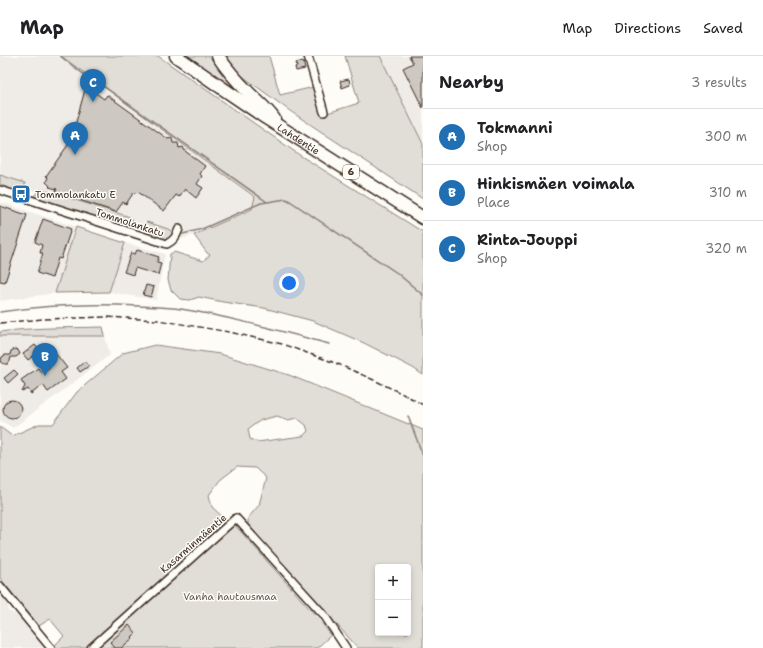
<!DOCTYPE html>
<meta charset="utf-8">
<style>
:root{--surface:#fff;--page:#f2f2f2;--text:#202124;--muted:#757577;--line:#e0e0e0;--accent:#1f6fb2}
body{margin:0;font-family:"Shantell Sans",sans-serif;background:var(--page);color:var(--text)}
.controls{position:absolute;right:12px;bottom:12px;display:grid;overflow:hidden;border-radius:4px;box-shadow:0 2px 6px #0003}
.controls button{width:36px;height:36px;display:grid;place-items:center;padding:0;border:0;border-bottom:1px solid var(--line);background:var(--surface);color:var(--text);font:20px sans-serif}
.you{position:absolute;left:289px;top:227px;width:14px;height:14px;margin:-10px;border:3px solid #fff;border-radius:50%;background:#1a73e8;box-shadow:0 0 0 6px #1a73e833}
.badge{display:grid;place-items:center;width:26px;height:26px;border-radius:50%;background:var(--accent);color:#fff;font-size:13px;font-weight:700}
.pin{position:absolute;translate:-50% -33px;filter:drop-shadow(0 1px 2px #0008)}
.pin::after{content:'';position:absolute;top:21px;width:14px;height:12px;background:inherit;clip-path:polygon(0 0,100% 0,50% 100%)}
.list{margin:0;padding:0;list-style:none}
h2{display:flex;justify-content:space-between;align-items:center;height:52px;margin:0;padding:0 16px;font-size:17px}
h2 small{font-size:13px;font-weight:400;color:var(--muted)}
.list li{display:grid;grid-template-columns:26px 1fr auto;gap:12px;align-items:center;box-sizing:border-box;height:56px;padding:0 16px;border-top:1px solid var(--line)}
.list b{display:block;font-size:15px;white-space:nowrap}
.list p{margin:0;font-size:13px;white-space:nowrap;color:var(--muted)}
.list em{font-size:13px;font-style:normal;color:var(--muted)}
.map{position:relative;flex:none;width:423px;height:592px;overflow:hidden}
header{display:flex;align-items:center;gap:24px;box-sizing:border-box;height:56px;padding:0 20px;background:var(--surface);border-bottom:1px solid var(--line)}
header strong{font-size:19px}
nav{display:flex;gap:22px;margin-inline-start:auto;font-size:14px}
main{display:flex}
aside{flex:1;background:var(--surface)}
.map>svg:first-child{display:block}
</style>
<header>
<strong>Map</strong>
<nav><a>Map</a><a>Directions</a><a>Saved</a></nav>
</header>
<main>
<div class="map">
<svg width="423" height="592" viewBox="0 0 423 592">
<rect width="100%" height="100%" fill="#fdfcf7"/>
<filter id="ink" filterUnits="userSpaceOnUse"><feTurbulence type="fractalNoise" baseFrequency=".025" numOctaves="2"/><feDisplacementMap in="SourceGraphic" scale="8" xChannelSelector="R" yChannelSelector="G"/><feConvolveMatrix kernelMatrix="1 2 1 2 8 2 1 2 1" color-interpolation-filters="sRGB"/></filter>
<g filter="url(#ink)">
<path fill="#efece7" d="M0,0H58L255,141L252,153L194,179L176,185L0,123Z
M380,0H423V88Z
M0,146L76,171L55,237L0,245Z
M125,187L165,198L156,244L109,236Z
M0,280H105L110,299L13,372L0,364Z
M0,536L9,546L8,555L24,562L47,592H0Z"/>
<path fill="#e1ded7" stroke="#8e847a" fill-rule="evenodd" d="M61,0H158L301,100L423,176V319L413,312L364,287L313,265L264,252L223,246L199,241L190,244L180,243L171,234L168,224L170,198L174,196L203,205L210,199L207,197L194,179L252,153L255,141Z
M186,0H213L261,54Z
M224,0H269L280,39L314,31L321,59L359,47L345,0H380L423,88V143L290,55L238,17Z
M0,119L25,127C24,132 23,135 18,137L0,130Z
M40,133L130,161L133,164C132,168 130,169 126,171L33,141Z
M147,166L168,173L171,175L172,178L171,181L164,184L142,176L141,172Z
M76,171L125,187L109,236L55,237Z
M103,271L105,280H0V276C33,271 69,272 103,271Z
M155,289L220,298L289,319L423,374V592H358L248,470V462L259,449L266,422L255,412L237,411L220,424L209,439L212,451L227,465L87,592H57L55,589L64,580L50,563L39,570L0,522V371L12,380L39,368H53L77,336L123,297ZM277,360L288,364L297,362L306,369L308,375L303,380L257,386L250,383L248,373L261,364ZM378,511H408V577H378Z
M234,468L317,561L331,579L317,592H94Z"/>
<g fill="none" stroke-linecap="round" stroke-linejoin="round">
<path stroke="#887d74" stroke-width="1.5" d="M60,0L91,24L99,27L267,146
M183,178L202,173L261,147L286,143L290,145L397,217L423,239
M0,256C46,249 92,247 139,250C153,251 167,251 181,253C231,261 280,275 329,288
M408,360L423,400"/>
</g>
<path fill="#cdc8c2" stroke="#3b2a1e" d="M409,0H423V52L403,12L413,7Z
M303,5L305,13L296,15L295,11H297L296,7Z
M349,23L350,29L342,32L340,25Z
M86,30L104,43L107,39L168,83L172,82L173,87H178L179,92L183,91L185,95L205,110L200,118L202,120L197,128L203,132L196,142L185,133L179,141L176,139L164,155L138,136L136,138L134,136L126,148L123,146L116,156L55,136L57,133L49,131L50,130L46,126L48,121L46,120L70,86L68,84L73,77Z
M0,150L27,159L5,226L0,225Z
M43,163L71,173L61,203L58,202L52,222L37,217L43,197H40L42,189L35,186Z
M137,194L159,201L157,206L161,207L158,219L135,212L133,219L124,216L131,197L135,198Z
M146,229L154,231L151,241L143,239Z
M35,289L40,295L28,304L23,298Z
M15,293L18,294L20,298L16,301H11L10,305L8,308H5L2,307L1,304L2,301L5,299H10L11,295Z
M56,298L67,312L61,316L66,323L48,336L43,329L31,338L28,333L22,336L25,330L21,324L38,312L42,317L50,311L49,309L54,305L51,302Z
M85,305L89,310L80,316L77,312Z
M14,314L18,318L8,327L4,322Z
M3 353a9 9 0 1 1 18 0a9 9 0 1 1-18 0Z
M129,569L136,577L132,581L133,582L121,592H115L110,586Z"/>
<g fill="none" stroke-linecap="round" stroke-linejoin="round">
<defs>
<path id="street" d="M308,0L324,56
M0,134L167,188C174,184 176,181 179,173
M0,530L51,592
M91,592L236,462L324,559L346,592"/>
<g id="highway">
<path id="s1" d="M176,0L225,34L266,62L423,162"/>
<path d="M218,0C227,14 238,26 249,37C258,46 267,53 274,63"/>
</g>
</defs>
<use href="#street" stroke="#3b2a1e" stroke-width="10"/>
<use href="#highway" stroke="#3b2a1e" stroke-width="15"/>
<use href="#street" stroke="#fdfcf7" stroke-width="7"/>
<use href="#highway" stroke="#fdfcf7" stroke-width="12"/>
<path stroke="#3b2a1e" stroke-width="1.5" stroke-dasharray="6 3" stroke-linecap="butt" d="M0,267L43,263L107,261L158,264L229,276L282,288L338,308L376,325L411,342L423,349"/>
</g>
</g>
<defs>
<symbol id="bus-square" viewBox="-11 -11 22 22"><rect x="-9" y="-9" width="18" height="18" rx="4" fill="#1f6fb2" stroke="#fdfcf7"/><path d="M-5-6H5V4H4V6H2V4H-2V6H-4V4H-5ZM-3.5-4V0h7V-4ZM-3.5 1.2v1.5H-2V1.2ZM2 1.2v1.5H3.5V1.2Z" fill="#fff"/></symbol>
</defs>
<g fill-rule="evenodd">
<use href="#bus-square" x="10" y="127" width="22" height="22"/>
</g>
<g text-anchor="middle" stroke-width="3" stroke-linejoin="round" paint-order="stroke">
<rect fill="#fdfcf7" stroke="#75695f" stroke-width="1" x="343" y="109" width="16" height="14" rx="3"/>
<g font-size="9" font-weight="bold" fill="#3b2a1e">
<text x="351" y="119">6</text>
</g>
<g font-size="10" fill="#3b2a1e" stroke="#fdfcf7">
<text dy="4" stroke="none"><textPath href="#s1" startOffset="148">Lahdentie</textPath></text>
<text transform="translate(130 166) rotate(18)" y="4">Tommolankatu</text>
<text transform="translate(193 487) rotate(-41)" y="4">Kasarminmäentie</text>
</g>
<g font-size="10" fill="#3b2a1e" stroke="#fdfcf7" text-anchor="start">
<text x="35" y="142">Tommolankatu E</text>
</g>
<g font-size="10" fill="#64574c" stroke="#fdfcf7">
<text x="230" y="544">Vanha hautausmaa</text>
</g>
</g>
</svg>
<div class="controls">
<button>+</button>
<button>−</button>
</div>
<div class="you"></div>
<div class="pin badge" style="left:75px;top:99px">A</div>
<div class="pin badge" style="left:45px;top:320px">B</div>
<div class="pin badge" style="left:93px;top:46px">C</div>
</div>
<aside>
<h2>Nearby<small>3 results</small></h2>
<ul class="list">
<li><span class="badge">A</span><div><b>Tokmanni</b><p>Shop</p></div><em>300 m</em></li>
<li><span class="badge">B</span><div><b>Hinkismäen voimala</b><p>Place</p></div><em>310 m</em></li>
<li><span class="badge">C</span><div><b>Rinta-Jouppi</b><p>Shop</p></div><em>320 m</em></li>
</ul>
</aside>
</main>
